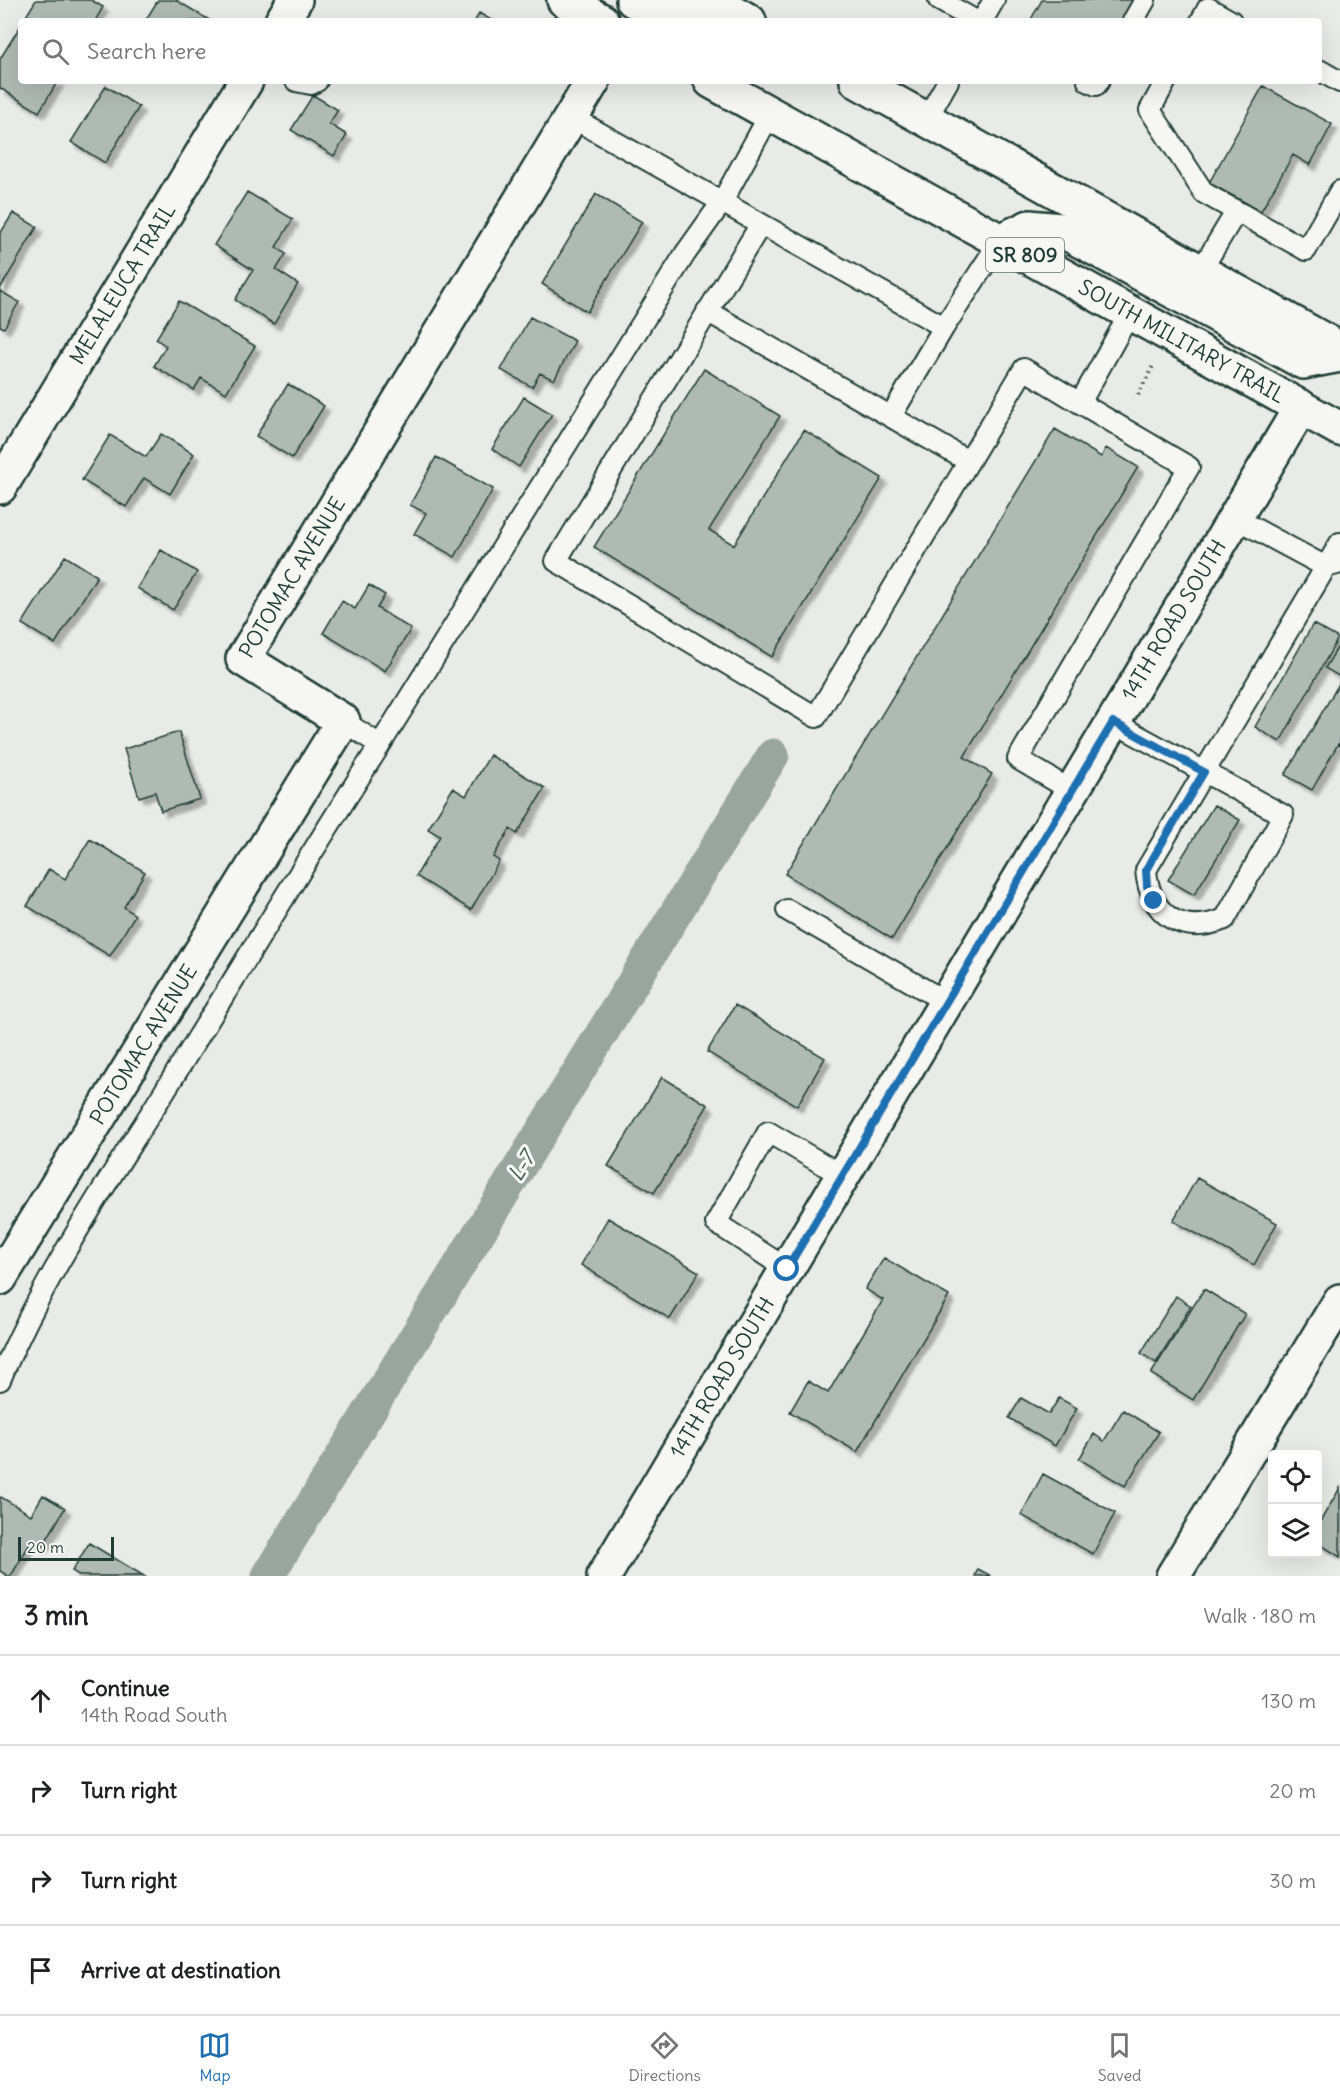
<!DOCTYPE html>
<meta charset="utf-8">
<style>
:root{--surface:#fff;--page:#f2f2f2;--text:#202124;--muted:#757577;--line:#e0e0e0;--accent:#1f6fb2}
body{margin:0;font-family:Delius,sans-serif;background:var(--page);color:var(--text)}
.controls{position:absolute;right:18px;bottom:18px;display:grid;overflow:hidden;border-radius:6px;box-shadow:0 6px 24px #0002}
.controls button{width:54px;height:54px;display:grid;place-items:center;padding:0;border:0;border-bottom:2px solid var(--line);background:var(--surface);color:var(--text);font:30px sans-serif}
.scale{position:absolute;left:18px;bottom:15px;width:96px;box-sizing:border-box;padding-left:6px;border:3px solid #1f3d34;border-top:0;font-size:16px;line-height:21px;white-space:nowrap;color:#1f3d34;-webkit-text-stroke:4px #f6f6f2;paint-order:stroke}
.stop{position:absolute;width:18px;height:18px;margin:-14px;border:4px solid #1f6fb2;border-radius:50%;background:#fff}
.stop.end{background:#1f6fb2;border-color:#fff;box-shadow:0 2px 6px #0008}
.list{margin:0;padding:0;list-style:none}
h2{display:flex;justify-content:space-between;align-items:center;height:78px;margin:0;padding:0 24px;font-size:26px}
h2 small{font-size:20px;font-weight:400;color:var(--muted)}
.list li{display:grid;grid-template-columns:39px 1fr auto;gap:18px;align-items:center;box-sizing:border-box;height:90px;padding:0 24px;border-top:2px solid var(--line)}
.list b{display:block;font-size:22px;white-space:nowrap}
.list p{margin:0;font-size:20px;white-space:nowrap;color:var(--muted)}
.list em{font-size:20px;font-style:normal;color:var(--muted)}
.icon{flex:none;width:33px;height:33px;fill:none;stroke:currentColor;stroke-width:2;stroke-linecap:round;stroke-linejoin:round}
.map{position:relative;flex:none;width:1340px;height:1576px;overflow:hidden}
.search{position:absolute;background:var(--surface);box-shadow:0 6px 24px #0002;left:18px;right:18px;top:18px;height:66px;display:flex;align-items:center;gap:15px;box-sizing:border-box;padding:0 21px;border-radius:6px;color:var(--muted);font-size:22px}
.sheet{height:438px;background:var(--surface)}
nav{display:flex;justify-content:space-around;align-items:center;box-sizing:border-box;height:84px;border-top:2px solid var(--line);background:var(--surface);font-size:16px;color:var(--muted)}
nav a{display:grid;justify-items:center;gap:3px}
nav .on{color:var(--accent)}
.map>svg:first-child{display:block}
</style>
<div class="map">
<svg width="1340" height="1576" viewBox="0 0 1340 1576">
<defs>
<filter id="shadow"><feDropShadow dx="5.5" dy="5.5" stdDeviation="1.5" flood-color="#0004"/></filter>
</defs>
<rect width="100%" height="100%" fill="#e9ebe7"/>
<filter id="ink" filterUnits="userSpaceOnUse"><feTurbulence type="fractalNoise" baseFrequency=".0167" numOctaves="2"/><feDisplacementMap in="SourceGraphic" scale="12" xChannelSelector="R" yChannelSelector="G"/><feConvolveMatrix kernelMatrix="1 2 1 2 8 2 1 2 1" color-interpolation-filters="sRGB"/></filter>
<g filter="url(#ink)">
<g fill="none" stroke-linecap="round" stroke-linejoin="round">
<path stroke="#99a6a0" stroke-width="33" d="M268,1576L773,755"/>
</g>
<path fill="#b0bab5" stroke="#1f3d34" stroke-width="1.5" filter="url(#shadow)" d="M36,0H91L103,7L95,21H23Z
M158,0H176L211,21H145Z
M1042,0H1136L1124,21H1030Z
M479,13L493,21H475Z
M21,25V81H58L39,112L0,88V59Z
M106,86L139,107L105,163L71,142Z
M1263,86L1332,124L1310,165L1293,155L1261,211L1209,183Z
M313,95L338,110L329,124L347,135L334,156L291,130Z
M247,192L293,219L276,247L286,254L276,270L298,284L274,324L235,300L253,270L214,245Z
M596,194L642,222L587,312L542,284Z
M13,213L37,227L0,289V234Z
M0,291L19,302L4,328L0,326Z
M179,301L255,346L226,393L201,378L194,390L154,366L166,346L156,339Z
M530,317L575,341L554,380L540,373L532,387L501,370Z
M704,369L780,416L709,530L734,545L804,430L882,478L772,657L594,547Z
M288,384L324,406L292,458L256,436Z
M524,397L552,414L519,467L492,449Z
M1055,429L1101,457L1106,448L1138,467L964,757L992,774L892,939L785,874Z
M161,434L194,454L170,494L144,478L126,507L82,480L110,435L146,457Z
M436,457L493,489L455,557L414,534L426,513L410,505Z
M161,550L197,572L173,610L137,588Z
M65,556L97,576L55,644L22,624Z
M369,585L385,595L377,608L411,629L385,671L323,633L342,601L355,609Z
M1313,624L1338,638L1280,742L1255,727Z
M1340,643V677L1325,668Z
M1340,682V745L1338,744L1312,790L1285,775Z
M179,732L200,799L161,811L155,792L139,797L124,749Z
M490,755L545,788L517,834L510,829L493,857L499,861L471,910L416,876L440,836L428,829L453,788L466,796Z
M1214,805L1240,820L1194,895L1168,880Z
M90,839L145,872L124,907L135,915L110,956L27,906L49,869L65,879Z
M735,1005L825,1058L797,1106L707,1052Z
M662,1077L708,1105L654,1193L608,1166Z
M1197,1178L1277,1223L1254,1265L1173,1221Z
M608,1218L699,1272L670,1319L581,1265Z
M884,1258L949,1296L857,1452L790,1412L808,1381L828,1393L883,1300L865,1289Z
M1204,1289L1245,1314L1193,1400L1151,1374Z
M1176,1296L1191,1306L1156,1363L1141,1353Z
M1021,1398L1049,1414L1059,1398L1077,1408L1055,1446L1009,1418Z
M1123,1410L1159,1432L1125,1486L1079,1459L1094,1434L1104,1441Z
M1043,1474L1115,1513L1093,1554L1021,1515Z
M1340,1488V1557L1318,1543V1525Z
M43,1495L65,1508L43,1546L32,1540L11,1576H8L0,1571V1499L1,1497L31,1515Z
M89,1543L144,1576H80L72,1571Z
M978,1569L991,1576H975Z"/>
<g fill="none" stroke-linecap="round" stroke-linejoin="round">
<defs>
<path id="lane" d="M939,0L976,21
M982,21L994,0
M1133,21L1145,0
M1201,21L1208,8L1231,21
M1319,70L1340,82
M296,81L311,84L317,81
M1088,81L1096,85L1099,81
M1166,81L1150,110L1204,193L1306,250L1340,191
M571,117L761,224
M926,120L948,81
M1000,241L944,327L761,224L556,561L816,717L1024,369L1080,403
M1200,272L1236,212
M707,311L968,461
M891,416L944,327
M1235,518L1326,567L1337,564
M343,721L380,745L685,254L722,202L770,114
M1113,722L1283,815L1225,919C1182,936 1150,916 1146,870L1340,543
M1072,791L1018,759L1189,467L1080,403L1130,313
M787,910L946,1002
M787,1269L716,1223L768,1132L843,1176
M0,1380C41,1281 107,1183 164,1092C236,977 306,860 380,745"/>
<g id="street">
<path d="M282,21L295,0"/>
<path id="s1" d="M0,487L246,81"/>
<path id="s2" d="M0,1278L343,721L243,659L593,81"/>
<path id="s3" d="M604,1576L1301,407"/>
<path d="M1173,1576L1340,1301"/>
</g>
<g id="primary">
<path d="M564,0L602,21"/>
<path d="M633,0L648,8L689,15L716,2"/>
<path d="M712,0L749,21"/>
<path id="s4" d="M711,81L1340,429"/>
<path d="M857,81L1340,349"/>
<path d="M1000,241L1029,227L1061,230L1303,362L1340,355"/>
</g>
</defs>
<use href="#lane" stroke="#1f3d34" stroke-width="24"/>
<use href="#street" stroke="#1f3d34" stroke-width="38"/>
<use href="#primary" stroke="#1f3d34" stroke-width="38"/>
<path stroke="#1f3d34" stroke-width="4" stroke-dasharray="1.5 4.5" stroke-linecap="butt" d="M1138,395L1153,366"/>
<use href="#lane" stroke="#f6f6f2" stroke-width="20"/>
<use href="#street" stroke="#f6f6f2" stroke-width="33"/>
<use href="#primary" stroke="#f6f6f2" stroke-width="33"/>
</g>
</g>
<g fill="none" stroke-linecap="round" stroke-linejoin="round" filter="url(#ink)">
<path stroke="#1f6fb2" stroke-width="8" d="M787,1269L1113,722L1204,772L1146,870L1147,886L1154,901"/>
</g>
<g text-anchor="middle" stroke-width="6" stroke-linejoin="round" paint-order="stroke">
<rect fill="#f6f6f2" stroke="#60746d" stroke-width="1.5" x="986" y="238" width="78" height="34" rx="4.5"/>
<g font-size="20" font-weight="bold" fill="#1f3d34">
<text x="1025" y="262">SR 809</text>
</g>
<g font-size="21" fill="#1f3d34" stroke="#f6f6f2">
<text dy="7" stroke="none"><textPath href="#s1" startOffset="237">MELALEUCA TRAIL</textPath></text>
<text dy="7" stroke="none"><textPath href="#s4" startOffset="538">SOUTH MILITARY TRAIL</textPath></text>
<text dy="7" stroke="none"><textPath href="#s2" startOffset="867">POTOMAC AVENUE</textPath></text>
<text dy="7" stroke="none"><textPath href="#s3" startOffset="1113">14TH ROAD SOUTH</textPath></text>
<text dy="7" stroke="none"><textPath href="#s2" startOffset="274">POTOMAC AVENUE</textPath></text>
<text dy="7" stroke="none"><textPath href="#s3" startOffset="231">14TH ROAD SOUTH</textPath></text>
</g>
<g font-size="22" font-style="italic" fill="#445c54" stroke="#f6f6f2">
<text transform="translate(521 1166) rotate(-58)" y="8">L-7</text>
</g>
</g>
</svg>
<div class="controls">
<button><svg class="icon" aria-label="locate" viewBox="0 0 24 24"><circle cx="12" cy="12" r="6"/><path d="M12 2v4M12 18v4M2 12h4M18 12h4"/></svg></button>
<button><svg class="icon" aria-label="layers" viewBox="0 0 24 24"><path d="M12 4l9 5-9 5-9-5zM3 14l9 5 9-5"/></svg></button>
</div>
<div class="scale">20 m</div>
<div class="stop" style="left:787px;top:1269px"></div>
<div class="stop end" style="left:1154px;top:901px"></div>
<div class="search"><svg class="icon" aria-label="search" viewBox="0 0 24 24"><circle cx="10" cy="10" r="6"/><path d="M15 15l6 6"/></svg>Search here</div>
</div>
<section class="sheet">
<h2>3 min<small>Walk · 180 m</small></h2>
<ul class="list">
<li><svg class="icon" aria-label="ahead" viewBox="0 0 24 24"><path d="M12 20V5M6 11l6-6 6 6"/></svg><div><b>Continue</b><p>14th Road South</p></div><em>130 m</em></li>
<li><svg class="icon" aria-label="right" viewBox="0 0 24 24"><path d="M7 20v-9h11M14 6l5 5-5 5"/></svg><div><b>Turn right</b></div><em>20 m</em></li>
<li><svg class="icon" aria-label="right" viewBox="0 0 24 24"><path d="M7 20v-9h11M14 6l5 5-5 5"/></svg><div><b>Turn right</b></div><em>30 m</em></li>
<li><svg class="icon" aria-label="arrive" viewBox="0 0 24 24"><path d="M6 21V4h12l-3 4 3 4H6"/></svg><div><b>Arrive at destination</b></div></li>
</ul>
</section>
<nav>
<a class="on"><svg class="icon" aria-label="map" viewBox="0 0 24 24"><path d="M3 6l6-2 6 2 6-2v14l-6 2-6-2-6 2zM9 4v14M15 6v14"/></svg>Map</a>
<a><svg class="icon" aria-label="directions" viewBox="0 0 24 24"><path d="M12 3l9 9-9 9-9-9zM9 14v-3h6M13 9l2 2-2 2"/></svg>Directions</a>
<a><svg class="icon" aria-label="saved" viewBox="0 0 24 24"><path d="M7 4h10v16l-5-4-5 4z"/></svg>Saved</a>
</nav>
